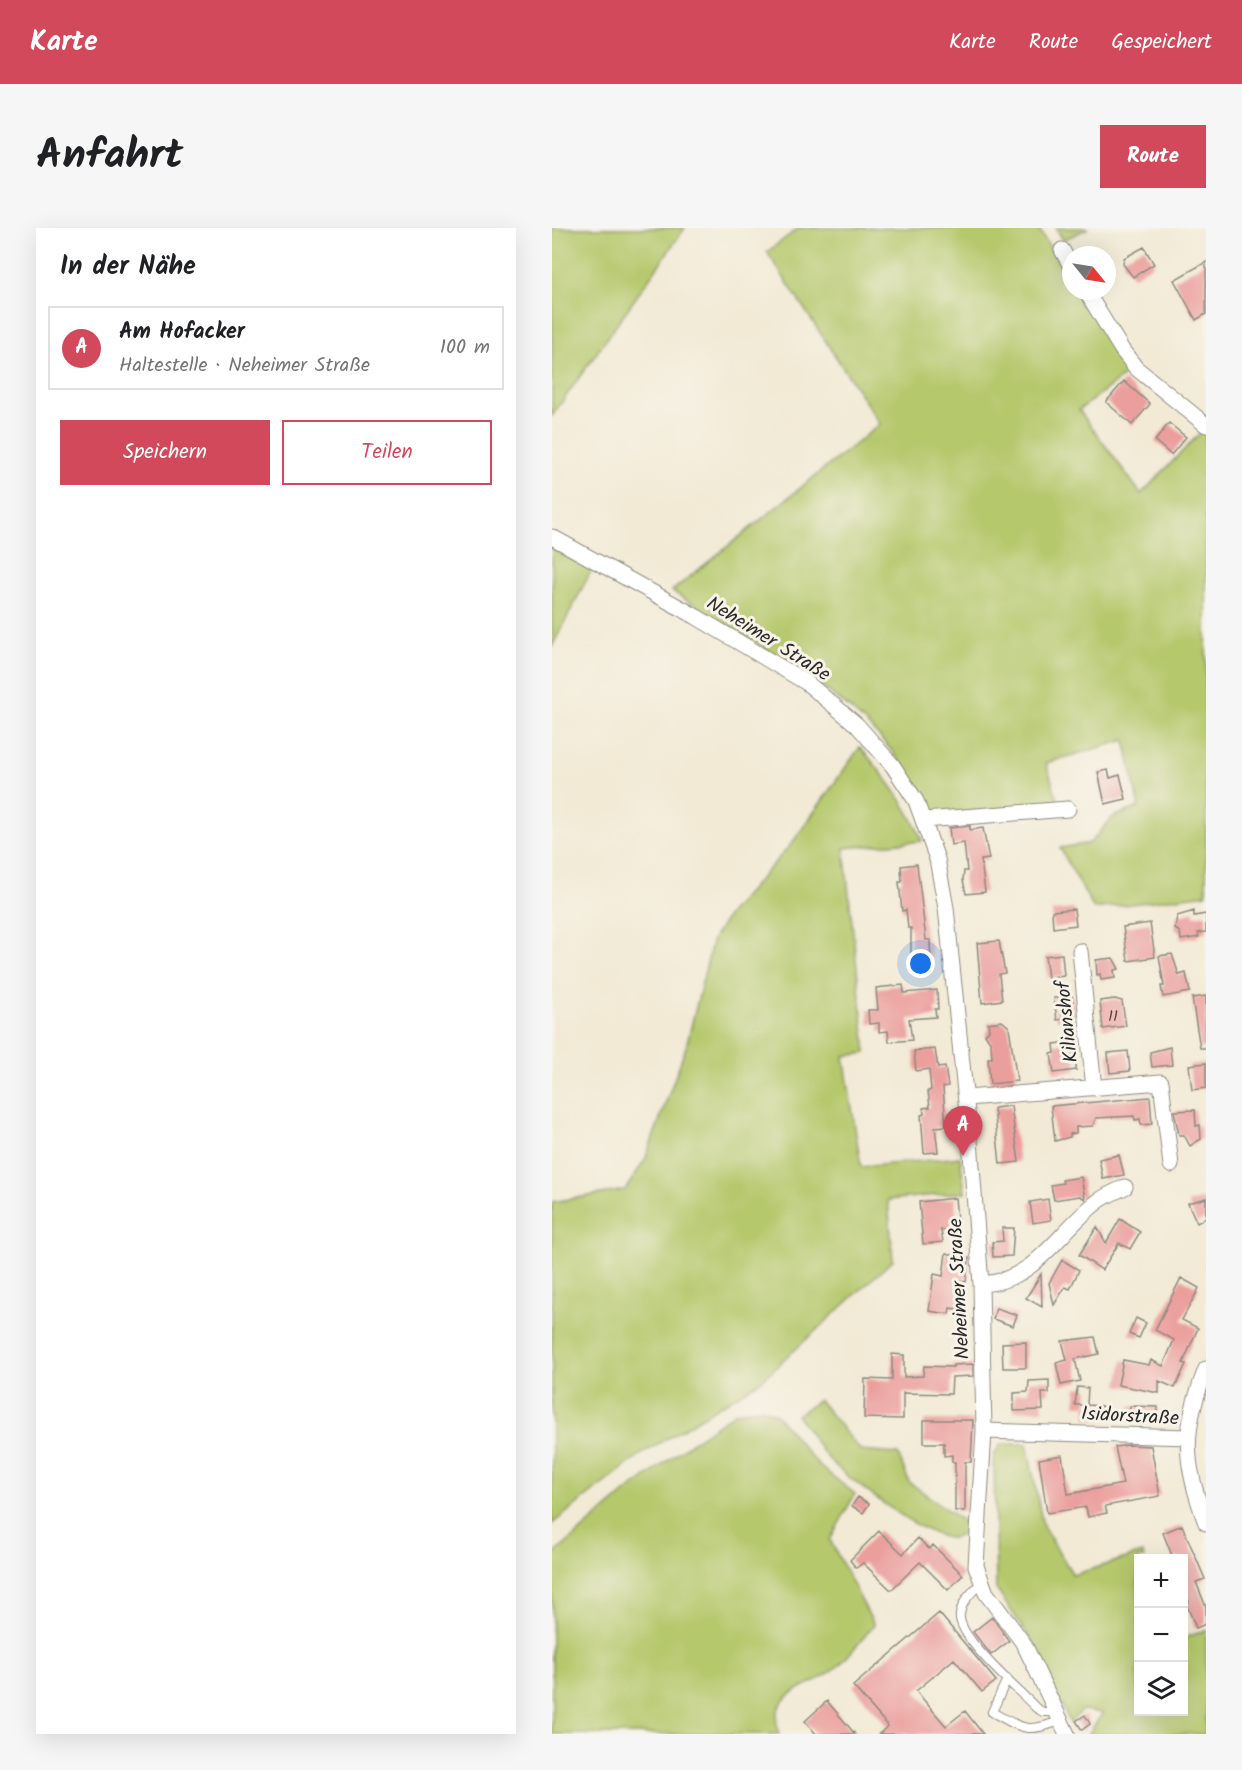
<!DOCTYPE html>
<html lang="de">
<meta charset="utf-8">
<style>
:root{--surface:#fff;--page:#f6f6f6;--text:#202124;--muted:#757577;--line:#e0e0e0;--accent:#d1495b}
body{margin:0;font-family:Kalam,sans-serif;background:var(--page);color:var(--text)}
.controls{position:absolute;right:18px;bottom:18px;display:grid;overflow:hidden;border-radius:0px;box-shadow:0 6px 24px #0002}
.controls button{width:54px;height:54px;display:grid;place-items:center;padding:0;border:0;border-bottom:2px solid var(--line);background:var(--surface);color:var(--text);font:30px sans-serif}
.compass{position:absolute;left:510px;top:18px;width:54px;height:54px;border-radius:50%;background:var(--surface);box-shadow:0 6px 24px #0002;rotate:120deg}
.you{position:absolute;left:369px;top:736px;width:21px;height:21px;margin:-15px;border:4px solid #fff;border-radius:50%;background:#1a73e8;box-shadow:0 0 0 9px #1a73e833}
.badge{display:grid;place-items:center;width:39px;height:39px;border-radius:50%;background:var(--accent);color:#fff;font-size:20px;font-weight:700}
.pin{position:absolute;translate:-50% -50px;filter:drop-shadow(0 2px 3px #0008)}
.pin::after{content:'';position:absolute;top:32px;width:21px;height:18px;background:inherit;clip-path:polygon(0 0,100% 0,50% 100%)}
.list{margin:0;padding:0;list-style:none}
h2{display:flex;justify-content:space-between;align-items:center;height:78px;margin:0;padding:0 24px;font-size:26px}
h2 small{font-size:20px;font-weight:400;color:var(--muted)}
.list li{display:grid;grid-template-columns:39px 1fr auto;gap:18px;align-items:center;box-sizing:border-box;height:84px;margin:0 12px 12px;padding:0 12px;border:2px solid var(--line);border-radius:0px}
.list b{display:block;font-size:22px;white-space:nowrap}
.list p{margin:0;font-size:20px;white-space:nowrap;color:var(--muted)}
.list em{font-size:20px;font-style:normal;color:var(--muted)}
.actions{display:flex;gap:12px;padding:18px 24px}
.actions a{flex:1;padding:14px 0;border:2px solid var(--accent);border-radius:0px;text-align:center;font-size:21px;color:var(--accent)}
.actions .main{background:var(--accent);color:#fff}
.icon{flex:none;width:33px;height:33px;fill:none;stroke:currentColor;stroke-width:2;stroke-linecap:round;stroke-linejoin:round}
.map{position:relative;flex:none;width:654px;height:1506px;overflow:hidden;border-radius:0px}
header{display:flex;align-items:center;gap:36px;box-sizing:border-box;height:84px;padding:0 30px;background:var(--accent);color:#fff}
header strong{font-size:28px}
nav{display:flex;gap:33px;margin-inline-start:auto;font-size:21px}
.intro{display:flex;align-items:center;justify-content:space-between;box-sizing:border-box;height:144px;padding:0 36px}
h1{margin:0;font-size:42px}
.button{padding:15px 27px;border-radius:0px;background:var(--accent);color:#fff;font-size:21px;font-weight:700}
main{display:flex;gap:36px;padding:0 36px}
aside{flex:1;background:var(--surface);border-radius:0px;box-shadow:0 6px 24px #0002}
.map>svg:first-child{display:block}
</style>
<header>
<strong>Karte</strong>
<nav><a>Karte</a><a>Route</a><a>Gespeichert</a></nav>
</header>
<div class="intro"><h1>Anfahrt</h1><a class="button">Route</a></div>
<main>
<aside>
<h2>In der Nähe<small></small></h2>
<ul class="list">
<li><span class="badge">A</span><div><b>Am Hofacker</b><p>Haltestelle · Neheimer Straße</p></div><em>100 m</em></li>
</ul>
<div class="actions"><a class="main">Speichern</a><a>Teilen</a></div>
</aside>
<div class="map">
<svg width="654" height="1506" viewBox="0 0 654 1506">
<rect width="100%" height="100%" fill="#f7f3e8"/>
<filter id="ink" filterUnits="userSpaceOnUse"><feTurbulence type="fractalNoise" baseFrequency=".0167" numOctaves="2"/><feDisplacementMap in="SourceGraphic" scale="12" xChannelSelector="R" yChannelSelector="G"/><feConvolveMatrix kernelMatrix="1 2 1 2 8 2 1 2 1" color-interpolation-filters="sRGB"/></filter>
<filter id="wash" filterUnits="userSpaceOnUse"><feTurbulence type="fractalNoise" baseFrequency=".008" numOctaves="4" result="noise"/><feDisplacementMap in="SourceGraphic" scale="24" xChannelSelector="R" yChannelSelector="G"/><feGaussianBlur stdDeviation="1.35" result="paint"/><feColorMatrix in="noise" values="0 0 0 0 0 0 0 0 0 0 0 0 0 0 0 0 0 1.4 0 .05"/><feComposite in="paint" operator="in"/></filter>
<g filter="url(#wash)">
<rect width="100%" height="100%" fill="#f2ead5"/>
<path fill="#b5c86c" stroke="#707a4c" stroke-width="1.5" d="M0,0H133L0,188Z
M247,0H486L519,53V63H526L577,144L527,182L589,266L651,202L654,205V666L542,681L508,620L538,615L561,589L587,579L573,512L494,535L507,576L379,587C369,570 360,551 349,535C298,463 194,410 120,363L328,196L215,24Z
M504,0H537L511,12Z
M0,320L40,341L0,419Z
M308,519C333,549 356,576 370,613L292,620L314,825L292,828L309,939L408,929L413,964L336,972L341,1032L210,1152L88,1227L0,1296V974L73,962L93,932L134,819L161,711L176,687L241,614Z
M267,1172L309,1223L346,1226L357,1254L417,1298C412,1304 407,1311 398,1310C373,1309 292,1249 275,1229C264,1216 255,1201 245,1187Z
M208,1180L223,1185L266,1237L303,1266L278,1312L322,1397C310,1411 298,1427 285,1439C263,1460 212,1462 227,1506H0V1328L73,1265L140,1214L184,1184Z
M449,1216H475L491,1298L521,1347L590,1325L592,1330H586V1484H632V1410L654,1402V1506H536L551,1485L530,1482L518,1495L481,1414L444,1361L442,1227Z"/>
<g id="blocks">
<path fill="#eb9f9d" d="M592,19L602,36L581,49L571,36L572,30Z
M654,34V86L644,92L622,52Z
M572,153L598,176L580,197L554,174Z
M617,195L634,209L619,227L603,213Z
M556,542L558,550L568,547L574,571L553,576L546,544Z
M418,598V602L431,600L437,631L429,632L433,664L414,666L411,652L412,643H415L412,615L399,617L397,600Z
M365,636L374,712H378L379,739L359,740V700H356L354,682L350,683L347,654H350L349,638Z
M522,681L524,697L501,700L500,683Z
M642,683V688L654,686V704L646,705L647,709L629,712L628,704L623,701L625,688Z
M598,695L603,729L576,733L571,699Z
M447,713L453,745L447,746L450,772L430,775L425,715Z
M510,726L512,748L496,750L493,728Z
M620,726L627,747L634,745L638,764L611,769L609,758H612L607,728Z
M561,730L567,741L562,742L563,750L549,752L548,746L545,747L544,732Z
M351,757L352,765L385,762L386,781H383L384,789L357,791L360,812L337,814L336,803L327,804V795L317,796L316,782H326L324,760Z
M520,768L523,790L505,792L502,770Z
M654,768V820H648L640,770Z
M563,771L570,773L574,798L551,801L548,773Z
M450,793L457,799L465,853L438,856L436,830H440L439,815L433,806L437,802L436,795Z
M525,813L524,842L502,845L499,826L503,825L502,816Z
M618,819L620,837L600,839L598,824Z
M383,821L386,840L393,839L396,858L391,859L394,898L383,899L386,924L372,925L369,887L372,886L371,880L378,879L376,863L379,862L377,841L364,843L362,823Z
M576,823L578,843L558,845L556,825Z
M654,835V860L640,862L637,837Z
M598,869L600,896L589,897L588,891L583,892L582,888L544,890L541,898L524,899V905L518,906V909L503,913L499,878Z
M459,878L467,934L448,936L442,880Z
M643,882L644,898L648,897L649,911L638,918L632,907H627L622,883Z
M567,927L572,947L551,951L547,931Z
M529,949L533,971L528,968L502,972L499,957L511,955L510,952Z
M403,970L406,1001L389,1002L391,1014L371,1016L367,974Z
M654,970V990L645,995L636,975Z
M496,971L499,992L481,995L478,974Z
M568,991L588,1004L578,1021L567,1015L550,1042L527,1027L545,999L554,1015Z
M450,1000H462L460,1028L441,1029L440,1014L451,1013Z
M394,1025L417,1030L414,1054L409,1053L405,1081L398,1080L397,1086L377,1083L382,1046L391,1048Z
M510,1032L527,1042L518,1061L513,1059L502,1077L497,1055Z
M489,1046L490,1079L474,1070Z
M629,1050L647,1060L630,1092L646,1100L631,1135L634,1136L623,1160L607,1153V1165L566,1157L571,1132L597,1137L599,1132L611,1138L622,1112L603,1102Z
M444,1080L465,1087L461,1098L441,1091Z
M584,1090L594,1095L587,1110L577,1106Z
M543,1109L547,1126L523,1131L528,1153L509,1157L504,1135L515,1132L510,1113Z
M474,1114V1140H451L450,1115Z
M340,1126L352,1127V1149L371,1148L372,1138L401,1139V1137L421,1136V1148L400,1149L399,1166L351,1165V1191L312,1190L313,1151L340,1152Z
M497,1152V1165H490L491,1182L462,1183V1165L476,1164L477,1153Z
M525,1159L536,1160L535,1177H523Z
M535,1177L550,1178L549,1191L534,1190Z
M578,1178L606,1179V1191H577Z
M372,1192H421L419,1234H413V1283H403V1234H400V1227L392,1228V1215H372Z
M576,1217L599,1218L608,1268L553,1278L555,1285L536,1289L534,1279L495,1285L487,1231L510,1227L516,1266L571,1256L563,1219Z
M306,1269L317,1276L311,1285L300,1278Z
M630,1297L653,1351L644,1354L654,1379V1396L644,1400L634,1375L637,1374L632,1359V1330H621L611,1305Z
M327,1303L351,1326L366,1310L377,1321L381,1317L411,1347L396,1362L368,1334L339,1362L311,1335L304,1340L298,1332Z
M387,1385L444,1453L430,1464L402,1431L364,1463L394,1498L413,1483L431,1506H327L336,1498L301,1458Z
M440,1389L457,1413L439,1427L421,1404Z
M275,1473L303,1506H264L253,1493Z
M533,1487L538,1496L530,1502L524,1493Z"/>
</g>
</g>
<g filter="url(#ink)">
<use href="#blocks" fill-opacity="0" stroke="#8e8a80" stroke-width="1.5"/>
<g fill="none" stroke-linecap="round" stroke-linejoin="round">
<defs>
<path id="lane" d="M429,1355C420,1364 410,1373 408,1386C404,1409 468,1463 484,1480L491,1484H503
M455,1451L440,1484C469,1500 475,1506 507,1493"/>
<path id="street" d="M510,22L519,38
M534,63L570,122L584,140L654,197
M0,309L143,388L255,455L305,497L341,538L364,573L385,631L394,680L418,913L429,1056L432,1203L424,1338L434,1365L472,1416L515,1506
M372,592L516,581
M528,723L542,860
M415,870L609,854L619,937
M429,1056C483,1054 505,1005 544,975C552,968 563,964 573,959
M654,1141C630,1202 631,1234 654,1295
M432,1203L636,1209"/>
</defs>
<use href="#lane" stroke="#8e8a80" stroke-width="10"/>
<use href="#street" stroke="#8e8a80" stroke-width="17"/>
<use href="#lane" stroke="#fff" stroke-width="8"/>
<use href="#street" stroke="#fff" stroke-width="15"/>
</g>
</g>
<g text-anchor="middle" stroke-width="6" stroke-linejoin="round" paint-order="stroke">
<g font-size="16" fill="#5b4848">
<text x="561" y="793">11</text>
</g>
<g font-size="20" fill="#2b2b2b" stroke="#f7f3e8">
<text transform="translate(217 410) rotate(32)" y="7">Neheimer Straße</text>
<text transform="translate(514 794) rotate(-96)" y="7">Kilianshof</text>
<text transform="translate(406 1061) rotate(-93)" y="7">Neheimer Straße</text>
<text transform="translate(578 1187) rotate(3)" y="7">Isidorstraße</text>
</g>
</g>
</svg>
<div class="controls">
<button>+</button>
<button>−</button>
<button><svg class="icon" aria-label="layers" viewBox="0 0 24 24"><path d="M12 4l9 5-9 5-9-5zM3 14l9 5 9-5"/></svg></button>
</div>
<svg class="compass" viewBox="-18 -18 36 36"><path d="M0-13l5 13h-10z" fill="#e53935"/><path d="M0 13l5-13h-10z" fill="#757577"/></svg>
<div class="you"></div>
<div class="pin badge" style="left:411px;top:928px">A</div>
</div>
</main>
